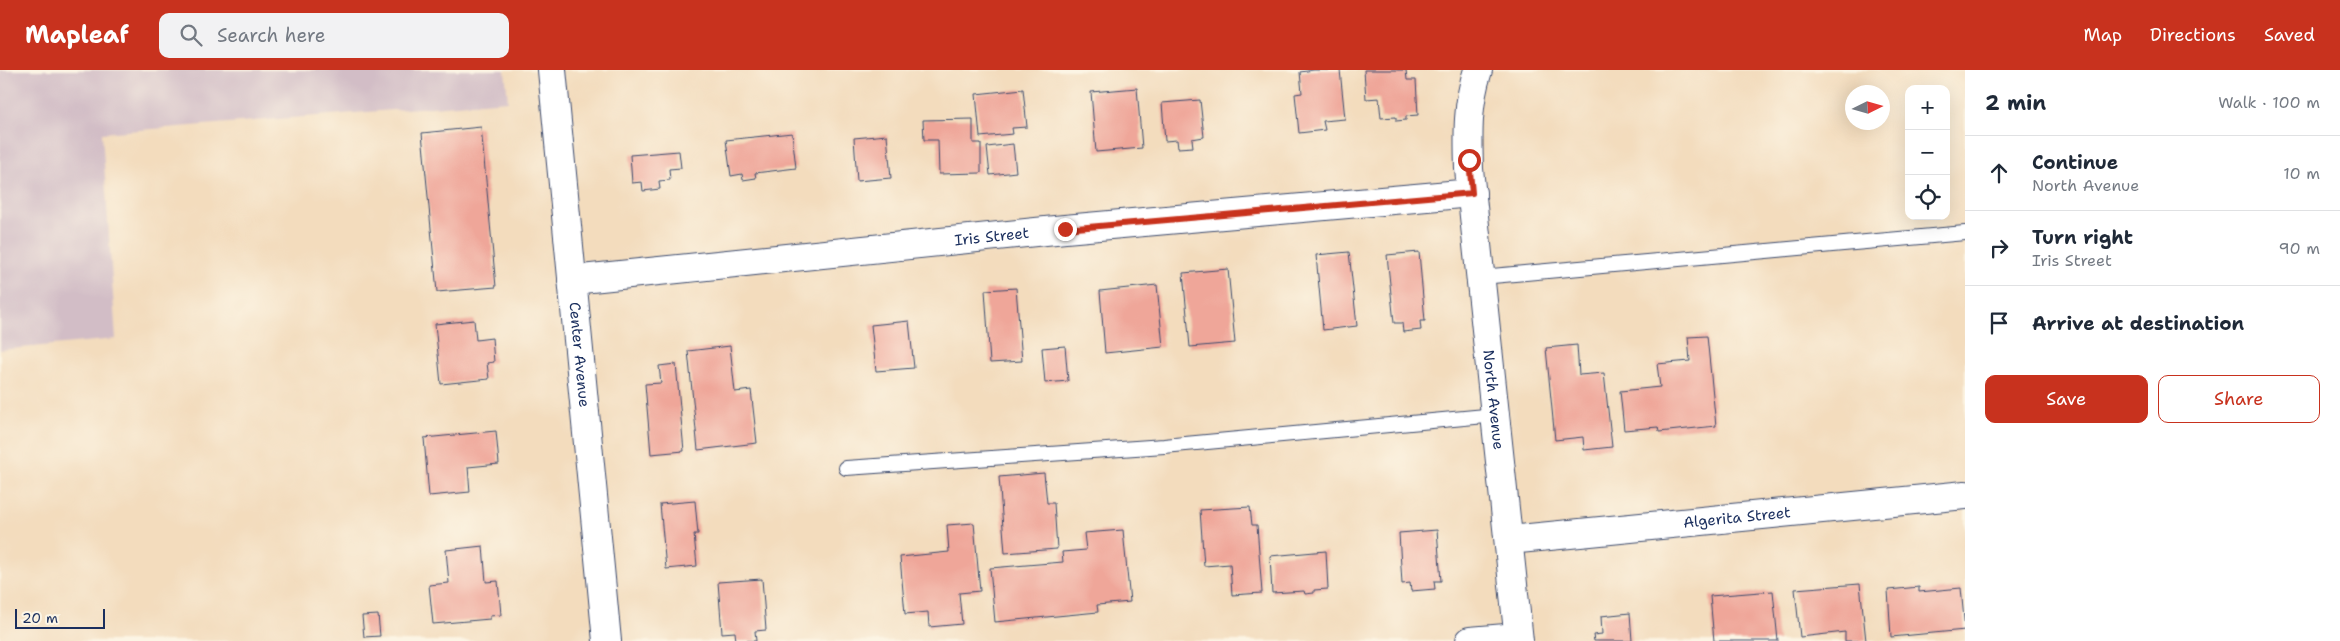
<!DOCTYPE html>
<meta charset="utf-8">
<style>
:root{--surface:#fff;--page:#f2f2f3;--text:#1f2937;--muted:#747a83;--line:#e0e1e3;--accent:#c8321e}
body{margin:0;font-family:"Shantell Sans",sans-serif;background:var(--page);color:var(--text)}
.controls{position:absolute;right:15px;top:15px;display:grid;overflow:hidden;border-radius:10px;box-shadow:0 5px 20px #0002}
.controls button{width:45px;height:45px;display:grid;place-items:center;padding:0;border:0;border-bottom:1px solid var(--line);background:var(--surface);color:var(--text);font:25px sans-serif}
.compass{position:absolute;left:1845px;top:15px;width:45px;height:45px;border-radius:50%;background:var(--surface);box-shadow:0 5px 20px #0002;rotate:85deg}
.scale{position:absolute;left:15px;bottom:12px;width:90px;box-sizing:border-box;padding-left:5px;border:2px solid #1b2f5e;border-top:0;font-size:14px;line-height:18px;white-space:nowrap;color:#1b2f5e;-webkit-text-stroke:4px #fcf5e5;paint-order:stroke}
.stop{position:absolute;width:15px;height:15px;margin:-11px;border:4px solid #c8321e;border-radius:50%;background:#fff}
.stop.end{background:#c8321e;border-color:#fff;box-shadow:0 1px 5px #0008}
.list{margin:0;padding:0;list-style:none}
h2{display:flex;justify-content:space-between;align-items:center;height:65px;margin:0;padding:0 20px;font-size:21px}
h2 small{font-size:16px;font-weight:400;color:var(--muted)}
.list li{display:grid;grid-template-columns:32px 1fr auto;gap:15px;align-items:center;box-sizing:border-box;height:75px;padding:0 20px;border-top:1px solid var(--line)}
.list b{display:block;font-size:19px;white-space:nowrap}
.list p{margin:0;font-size:16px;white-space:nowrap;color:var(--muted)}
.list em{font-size:16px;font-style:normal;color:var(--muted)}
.actions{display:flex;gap:10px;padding:15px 20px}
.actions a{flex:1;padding:11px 0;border:1px solid var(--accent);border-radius:10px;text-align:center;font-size:18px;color:var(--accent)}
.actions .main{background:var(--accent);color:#fff}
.icon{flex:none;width:28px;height:28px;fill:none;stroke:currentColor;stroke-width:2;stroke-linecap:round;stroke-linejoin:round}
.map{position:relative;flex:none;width:1965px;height:571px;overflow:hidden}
header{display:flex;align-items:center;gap:30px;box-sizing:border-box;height:70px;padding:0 25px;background:var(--accent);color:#fff}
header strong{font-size:24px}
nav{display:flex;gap:28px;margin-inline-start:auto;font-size:18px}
.search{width:350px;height:45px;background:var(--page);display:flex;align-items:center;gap:12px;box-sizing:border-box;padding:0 18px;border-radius:10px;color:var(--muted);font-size:19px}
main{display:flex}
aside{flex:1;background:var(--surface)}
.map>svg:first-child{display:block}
</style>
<header>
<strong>Mapleaf</strong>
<div class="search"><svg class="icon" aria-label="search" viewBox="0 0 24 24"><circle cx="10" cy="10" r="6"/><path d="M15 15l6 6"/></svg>Search here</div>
<nav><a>Map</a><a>Directions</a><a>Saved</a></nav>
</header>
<main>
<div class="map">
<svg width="1965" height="571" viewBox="0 0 1965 571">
<rect width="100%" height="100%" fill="#fcf5e5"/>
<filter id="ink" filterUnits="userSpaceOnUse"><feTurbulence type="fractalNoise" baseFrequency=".02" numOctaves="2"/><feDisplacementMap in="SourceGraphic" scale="10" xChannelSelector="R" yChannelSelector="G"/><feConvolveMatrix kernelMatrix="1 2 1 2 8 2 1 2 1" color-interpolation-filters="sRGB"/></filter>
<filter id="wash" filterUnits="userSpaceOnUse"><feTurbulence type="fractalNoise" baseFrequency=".0096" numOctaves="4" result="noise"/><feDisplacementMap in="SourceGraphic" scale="20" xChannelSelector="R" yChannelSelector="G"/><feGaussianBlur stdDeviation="1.12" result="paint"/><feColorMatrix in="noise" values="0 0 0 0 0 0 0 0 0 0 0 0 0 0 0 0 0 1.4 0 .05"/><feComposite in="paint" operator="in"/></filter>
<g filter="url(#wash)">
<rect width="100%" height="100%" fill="#f3dcbd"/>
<path fill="#d2bdc6" d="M0,0H505L508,31L102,63L116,269L0,280Z"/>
<g id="blocks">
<path fill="#efa699" d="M1314,0H1340L1345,49L1323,51L1325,60L1299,63L1295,24L1302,23L1300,2Z
M1364,0H1406L1407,10H1416L1418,45L1406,46V50L1396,51V47L1381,48L1379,28L1366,29Z
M1137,18L1142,78L1096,82L1091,22Z
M1023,19L1027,57L1012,58L1013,64L980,67L976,24Z
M1200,30L1204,67L1192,69L1193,77L1178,78L1177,70L1165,71L1162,33Z
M973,49V73H981V103L939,104L938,70H924L923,50Z
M481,57L496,217L437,222L422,63Z
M792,63L796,98L755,103L756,108L743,110L742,104L731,106L726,70Z
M887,65L891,108L857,111L854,68Z
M1013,74L1016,102L990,105L987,77Z
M679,81L681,98L669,99L670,110L659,111L660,119L643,121L642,112L632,113L630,85Z
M1349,182L1357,256L1323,260L1316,185Z
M1419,182L1425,251H1420L1421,260L1403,262L1402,253H1394L1387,185Z
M1228,199L1235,273L1190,277L1183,203Z
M1157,215L1163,277L1105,283L1100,221Z
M1016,218L1022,291L990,293L985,220Z
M474,250L476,270L492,268L494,292L487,293L489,309L441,314L435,254Z
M909,251L914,298L876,301L871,255Z
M1707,266L1716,356L1659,362L1658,357L1624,360L1620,321L1660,317L1657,294L1690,291L1688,267Z
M1577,275L1579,305L1604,303L1612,377L1584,380L1583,367L1555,370L1546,278Z
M730,276L735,322L751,320L757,373L698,380L688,281Z
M1065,276L1068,311L1045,313L1042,278Z
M676,294L684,381L651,384L645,314L661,313L659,296Z
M496,361L499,394L468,397L470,422L429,426L424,368Z
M1044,403L1047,433H1054L1057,479L1005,483L999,407Z
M695,431L698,464H694L697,496L666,499L660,434Z
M1250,437L1252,455H1257L1262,523L1232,525L1230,494L1204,496L1200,440Z
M974,453L980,521L959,523L962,554L929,557L928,542L905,544L900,487L949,482L947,455Z
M1123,460L1130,532L1097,535L1098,542L995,552L990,498L1063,492L1062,482L1086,480L1084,463Z
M1437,460L1441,511H1434L1435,519L1411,521L1410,513L1402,514L1399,463Z
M483,476L486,512L498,511L501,545L490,546V549L433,554L429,515L449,513L446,480Z
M1326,481L1328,519L1314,520V523L1305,524L1304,521L1272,523L1270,486Z
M762,509L766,560L755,561L756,571H736L735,562L722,563L718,512Z
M1860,514L1866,571H1845V562L1800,567L1795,519Z
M1919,517V522L1961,518L1965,560L1891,567L1888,520Z
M1773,521L1778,571H1714L1710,526Z
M1630,543L1632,571H1594L1593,565L1602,564L1601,546Z
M378,545L380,566L364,567L362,546Z"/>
</g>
</g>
<g filter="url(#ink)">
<use href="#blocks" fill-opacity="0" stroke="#3b496c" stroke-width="1"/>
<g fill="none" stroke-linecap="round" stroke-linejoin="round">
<defs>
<path id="service" d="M1481,207L1965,163
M846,398L1164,376L1496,345"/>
<g id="minor">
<path id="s1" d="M1478,0C1467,33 1468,65 1469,99L1519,571"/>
<path id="s2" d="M572,210L1065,159L1472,123"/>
<path id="s3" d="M1509,470L1965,425"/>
<path d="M1470,571L1518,567"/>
</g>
<g id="tertiary">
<path id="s4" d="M552,0L607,571"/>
</g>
</defs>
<use href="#service" stroke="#3b496c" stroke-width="16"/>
<use href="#minor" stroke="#3b496c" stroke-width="30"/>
<use href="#tertiary" stroke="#3b496c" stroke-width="30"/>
<use href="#service" stroke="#fff" stroke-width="14"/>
<use href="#minor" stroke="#fff" stroke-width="28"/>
<use href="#tertiary" stroke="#fff" stroke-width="28"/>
</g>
</g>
<g fill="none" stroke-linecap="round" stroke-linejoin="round" filter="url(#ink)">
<path stroke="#c8321e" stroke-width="6" d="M1065,159L1472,123L1469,90"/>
</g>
<g text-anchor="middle" stroke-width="4.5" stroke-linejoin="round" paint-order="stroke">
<g font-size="15" fill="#1b2f5e" stroke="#fcf5e5">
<text dy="5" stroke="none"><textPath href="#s2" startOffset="422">Iris Street</textPath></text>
<text dy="5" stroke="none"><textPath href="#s4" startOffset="286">Center Avenue</textPath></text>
<text dy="5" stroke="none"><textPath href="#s1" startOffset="332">North Avenue</textPath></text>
<text dy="5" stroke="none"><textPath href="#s3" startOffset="229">Algerita Street</textPath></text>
</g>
</g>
</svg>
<div class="controls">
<button>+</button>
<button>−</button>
<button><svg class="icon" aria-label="locate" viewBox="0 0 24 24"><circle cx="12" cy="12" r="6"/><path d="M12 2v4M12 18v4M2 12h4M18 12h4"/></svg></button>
</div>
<svg class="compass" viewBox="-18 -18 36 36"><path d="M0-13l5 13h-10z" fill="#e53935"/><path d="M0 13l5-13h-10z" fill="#747a83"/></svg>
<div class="scale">20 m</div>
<div class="stop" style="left:1469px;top:90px"></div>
<div class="stop end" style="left:1065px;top:159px"></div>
</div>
<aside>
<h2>2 min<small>Walk · 100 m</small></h2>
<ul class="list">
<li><svg class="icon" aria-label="ahead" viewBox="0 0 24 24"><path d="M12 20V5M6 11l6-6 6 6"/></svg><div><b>Continue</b><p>North Avenue</p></div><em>10 m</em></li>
<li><svg class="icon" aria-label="right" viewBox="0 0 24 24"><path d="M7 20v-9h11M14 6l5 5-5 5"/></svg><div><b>Turn right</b><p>Iris Street</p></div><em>90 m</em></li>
<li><svg class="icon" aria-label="arrive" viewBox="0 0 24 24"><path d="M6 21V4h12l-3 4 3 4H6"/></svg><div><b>Arrive at destination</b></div></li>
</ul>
<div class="actions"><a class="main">Save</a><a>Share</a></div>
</aside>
</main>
